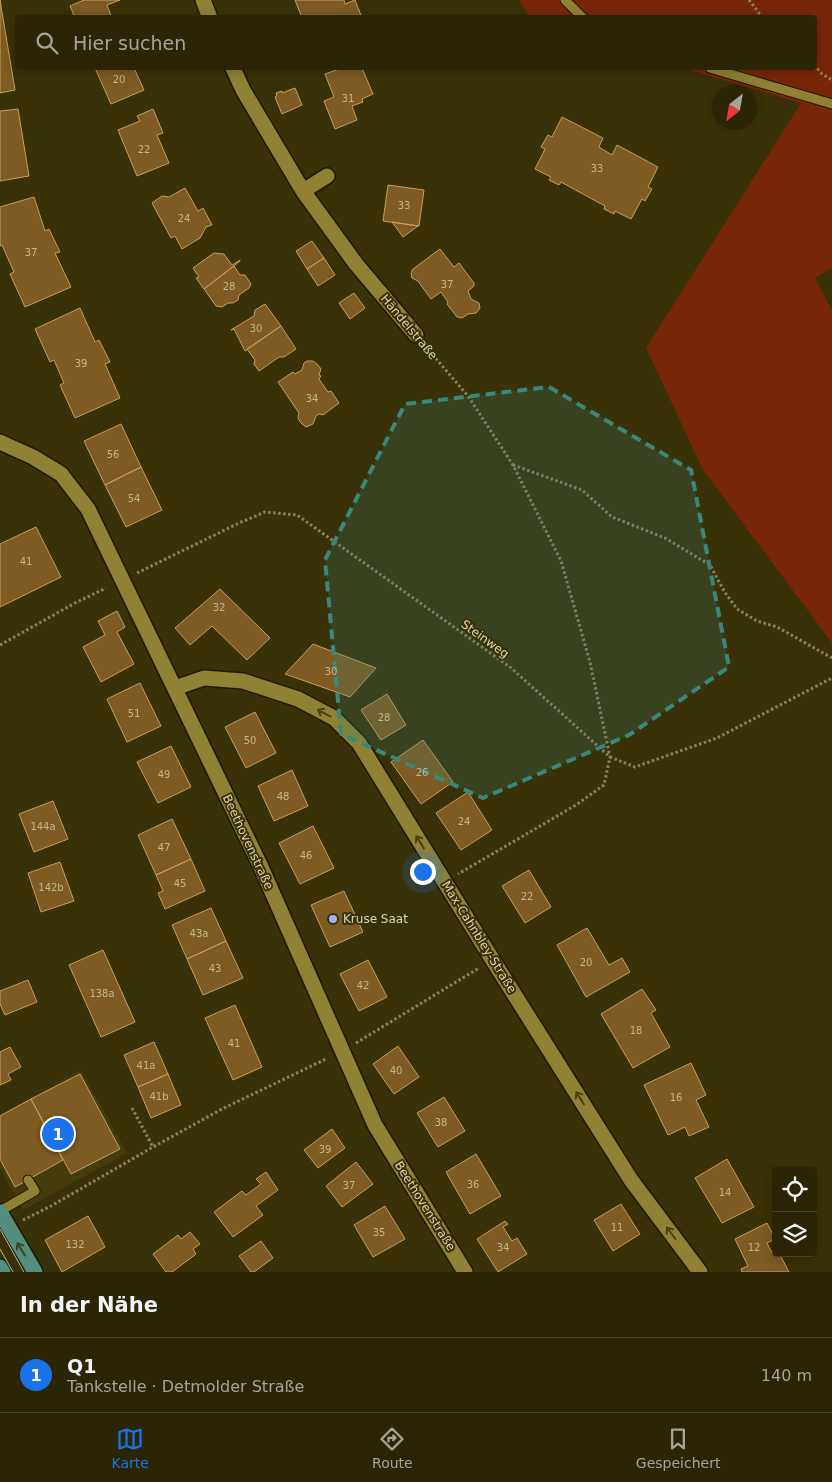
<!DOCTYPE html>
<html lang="de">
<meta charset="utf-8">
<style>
:root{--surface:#2b2505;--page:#332d0f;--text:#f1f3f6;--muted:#a6a59a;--line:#474227;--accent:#1a73e8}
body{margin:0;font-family:"DejaVu Sans",sans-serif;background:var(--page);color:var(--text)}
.controls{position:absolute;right:15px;bottom:15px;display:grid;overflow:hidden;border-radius:5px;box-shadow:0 2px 12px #0003}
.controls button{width:45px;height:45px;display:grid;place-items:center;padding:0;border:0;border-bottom:1px solid var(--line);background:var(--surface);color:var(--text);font:25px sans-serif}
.compass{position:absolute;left:712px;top:85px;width:45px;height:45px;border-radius:50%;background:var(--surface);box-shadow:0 2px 12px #0003;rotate:211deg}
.you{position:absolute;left:422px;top:871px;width:18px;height:18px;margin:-12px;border:4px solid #fff;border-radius:50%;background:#1a73e8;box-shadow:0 0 0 8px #1a73e833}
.badge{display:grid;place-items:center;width:32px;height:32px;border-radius:50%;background:var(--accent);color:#fff;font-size:16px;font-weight:700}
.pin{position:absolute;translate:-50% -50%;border:2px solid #fff;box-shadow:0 1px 5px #0006}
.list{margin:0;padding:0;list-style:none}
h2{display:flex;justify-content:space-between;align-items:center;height:65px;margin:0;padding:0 20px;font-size:21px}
h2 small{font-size:16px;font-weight:400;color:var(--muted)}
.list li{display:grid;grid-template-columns:32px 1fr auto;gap:15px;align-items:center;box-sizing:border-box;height:75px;padding:0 20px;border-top:1px solid var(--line)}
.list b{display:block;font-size:19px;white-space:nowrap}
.list p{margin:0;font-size:16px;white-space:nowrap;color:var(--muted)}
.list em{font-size:16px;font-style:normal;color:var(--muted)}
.icon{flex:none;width:28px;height:28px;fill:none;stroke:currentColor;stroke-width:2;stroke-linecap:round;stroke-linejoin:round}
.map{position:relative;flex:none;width:832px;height:1272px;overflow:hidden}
.search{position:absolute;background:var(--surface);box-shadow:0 2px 12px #0003;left:15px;right:15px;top:15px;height:55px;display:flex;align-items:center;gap:12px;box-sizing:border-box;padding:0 18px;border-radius:5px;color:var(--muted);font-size:19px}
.sheet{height:140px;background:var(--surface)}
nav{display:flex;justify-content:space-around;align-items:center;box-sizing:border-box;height:70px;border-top:1px solid var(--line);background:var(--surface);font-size:14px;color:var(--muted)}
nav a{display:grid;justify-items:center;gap:2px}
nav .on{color:var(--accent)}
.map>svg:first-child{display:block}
</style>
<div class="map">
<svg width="832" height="1272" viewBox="0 0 832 1272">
<rect width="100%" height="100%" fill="#393107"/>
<path fill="#453c0c" d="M81,1070L127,1153L23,1210L0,1168V1115Z"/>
<path fill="#782609" d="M519,0H832V268L815,278L832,310V643L703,470L646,348L801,103L683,68H814V18L529,17Z"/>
<path fill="#7d5b22" stroke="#c99f5d" d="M0,0L15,90L0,93Z
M84,0H120L107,5L112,18H75L70,6Z
M295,0H344L345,4L355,0L362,18H302Z
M95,68H134L144,90L111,104Z
M342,68H362L373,94L362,99L363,102L352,106L357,120L335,129L324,101L334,97L325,74Z
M295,88L302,105L282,114L275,97L277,96L276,93L282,91V93Z
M18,109L29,176L0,181V111Z
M153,109L163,133L157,135L169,163L137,176L118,130L140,121L137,116Z
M562,117L603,138L599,147L612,155L617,145L658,167L648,187L652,189L645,201L642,199L631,219L615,211L614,214L604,209L605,206L561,182L559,185L549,180L551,177L535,169L545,149L541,147L548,135L552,137Z
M388,185L424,190L419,226L383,221Z
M185,188L198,211L203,208L212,225L206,227L200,238L182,249L175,236L171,238L152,203L162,196L169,197Z
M34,197L45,231L49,229L60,252L55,253L71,287L25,307L10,274L14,272L2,245L0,246V207Z
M392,222L418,226L403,237Z
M312,241L324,258L307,269L296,251Z
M440,249L454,267L459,263L474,283V286L468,291L471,299L479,303L480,308L476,313L468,314L462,318L457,317L447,304L448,302L441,292L431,299L418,281L412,278L411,273L413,269Z
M214,253L224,254L232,265L240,260V261L204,289L196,278L199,277L193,268Z
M324,258L335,275L318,286L307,269Z
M234,266L240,275H245L251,284L249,288L239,295L238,300L233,303H228L222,307L216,306L204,289Z
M354,293L365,308L350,319L339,303Z
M265,304L281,326L245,351L234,329L231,330L254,316L255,310Z
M80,308L95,342L99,340L110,362L105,364L120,398L75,418L60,385L64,383L54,360L50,362L35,329Z
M281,326L296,349L284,357H279L259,371L254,364L255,360L247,349Z
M307,361H313L318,365L321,369L319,375L321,376L319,379L328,392L331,391L339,403L323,415L319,414L316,416L313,424L306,427L301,423L298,418L299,413L278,382L293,372L295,374L302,370L304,363Z
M121,424L141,467L105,485L84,441Z
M141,467L162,510L126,527L105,485Z
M36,527L61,577L0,607V544Z
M220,589L270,638L247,660L212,626L190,645L175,628Z
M117,611L125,627L117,632L134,664L101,682L83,647L105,635L98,621Z
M313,644L376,668L350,697L285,674Z
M140,683L161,726L127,742L107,699Z
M387,694L406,725L381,740L361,710Z
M255,712L276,753L246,768L225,727Z
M423,740L453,782L421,804L391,762Z
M171,746L191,787L158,803L137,762Z
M292,770L308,806L274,821L258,786Z
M468,792L492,830L461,850L436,813Z
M53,801L68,839L34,852L19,814Z
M172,819L191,859L156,875L138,835Z
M313,826L334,868L300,884L279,843Z
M191,859L205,891L165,909L158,893L163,891L156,875Z
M60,862L74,901L41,912L28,873Z
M529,870L551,907L525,923L502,886Z
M344,891L363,932L330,947L311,905Z
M211,908L226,941L187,959L172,925Z
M587,928L609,965L622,958L630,972L586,997L557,945Z
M226,941L243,978L203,995L187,959Z
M103,950L135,1022L101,1037L69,965Z
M368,960L387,997L359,1011L340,974Z
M28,980L37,1002L5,1015L0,1004V991Z
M642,989L656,1010L651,1013L670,1047L633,1068L601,1014Z
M235,1005L262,1067L233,1080L205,1018Z
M154,1042L168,1074L138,1087L124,1055Z
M398,1046L419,1077L394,1094L373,1064Z
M10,1047L21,1067L8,1074L11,1080L0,1085V1052Z
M691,1063L706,1095L696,1100L709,1127L689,1136L685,1127L668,1135L644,1085Z
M80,1074L120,1149L71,1174L31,1099Z
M168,1074L181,1105L151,1118L138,1087Z
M444,1097L465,1131L438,1147L417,1113Z
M31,1099L63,1160L15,1187L0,1159V1116Z
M332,1129L345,1148L318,1168L304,1150Z
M476,1154L501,1196L470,1214L446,1172Z
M727,1159L754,1207L722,1223L695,1178Z
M356,1162L373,1184L342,1207L326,1186Z
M266,1172L278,1190L256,1206L263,1215L233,1237L214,1212L242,1191L246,1195L261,1184L256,1179Z
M621,1204L640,1234L613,1251L594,1220Z
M385,1206L405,1239L373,1257L354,1225Z
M88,1216L105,1247L62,1272L45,1240Z
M505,1221L508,1224L503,1227L512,1241L517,1238L527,1254L498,1272L477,1239Z
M767,1223L775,1239L767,1243L772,1253L776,1251V1253H779L789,1272H742L741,1269L748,1266L735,1239Z
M190,1232L200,1244L193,1249L196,1254L172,1272H166L153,1254L178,1235L181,1239Z
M261,1241L273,1258L254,1272H251L239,1256Z"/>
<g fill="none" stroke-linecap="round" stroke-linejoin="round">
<defs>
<path id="lane" d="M565,0L583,18
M710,68L832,104
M0,1211L35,1191L28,1180"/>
<path id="street" d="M203,0L210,18
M233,68L243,90L303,191L327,176
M303,191L356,264L416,335
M0,442L33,457L61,474L88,509L261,867L375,1125L465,1272
M175,688L204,678L243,681L298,699L334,718L359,743L492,959L631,1180L700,1272"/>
<path id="primary" d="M0,1212L35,1272
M0,1267L3,1272"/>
</defs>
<use href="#lane" stroke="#1e1903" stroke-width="11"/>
<use href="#street" stroke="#1e1903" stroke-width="18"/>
<use href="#primary" stroke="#1e1903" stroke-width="18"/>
<path stroke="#8a825b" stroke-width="3" stroke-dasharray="2.5 2.5" stroke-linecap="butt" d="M749,0L763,18
M814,65L822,74L832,80
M426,347L468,396L513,465L561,561L590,662L610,757L604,785L576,805L458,874
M513,465L582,490L612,517L665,538L710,565L724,591L737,609L757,621L777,627L832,658
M137,573L239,523L265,512L297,515L510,667L610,757L635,767L717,738L832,678
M0,645L75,603L106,588
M356,1043L479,968
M132,1108L153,1147
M23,1220L51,1206L153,1147L222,1109L326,1059"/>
<use href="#lane" stroke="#908135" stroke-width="9"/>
<use href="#street" stroke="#908135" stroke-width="15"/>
<use href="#primary" stroke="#538e7f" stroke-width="15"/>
<path stroke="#c3bb96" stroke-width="1" d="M0,1229L24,1272
M0,1249L13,1272"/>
</g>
<defs><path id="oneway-shaft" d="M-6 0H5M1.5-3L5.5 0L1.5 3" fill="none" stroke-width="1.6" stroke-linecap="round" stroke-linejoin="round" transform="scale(1.25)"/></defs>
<g stroke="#4a4110">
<use href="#oneway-shaft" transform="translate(324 713) rotate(-152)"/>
<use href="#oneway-shaft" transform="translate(420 842) rotate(-122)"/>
<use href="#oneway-shaft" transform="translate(580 1098) rotate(-122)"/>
<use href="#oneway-shaft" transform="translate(671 1233) rotate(-127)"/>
</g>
<use stroke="#3e441f" href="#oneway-shaft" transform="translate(21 1249) rotate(-122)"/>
<path fill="#38897b" fill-opacity="0.2" stroke="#38897b" stroke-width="4" stroke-dasharray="10 6" stroke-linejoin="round" d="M549,387L691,470L729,667L629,735L483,798L341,734L325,560L405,404Z"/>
<circle fill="#a6b1fc" stroke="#393107" stroke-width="2" cx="333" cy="919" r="5"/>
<g text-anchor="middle" stroke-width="4" stroke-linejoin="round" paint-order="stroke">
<g font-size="10" fill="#c5b78d">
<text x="119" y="83">20</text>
<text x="348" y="102">31</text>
<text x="144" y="153">22</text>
<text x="597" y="172">33</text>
<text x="404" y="209">33</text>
<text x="184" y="222">24</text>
<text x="31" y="256">37</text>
<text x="447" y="288">37</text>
<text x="229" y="290">28</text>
<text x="256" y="332">30</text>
<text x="81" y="367">39</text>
<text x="312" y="402">34</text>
<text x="113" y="458">56</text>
<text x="134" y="502">54</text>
<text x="26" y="565">41</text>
<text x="219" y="611">32</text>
<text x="331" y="675">30</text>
<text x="134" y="717">51</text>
<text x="384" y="721">28</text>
<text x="250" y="744">50</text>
<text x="422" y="776">26</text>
<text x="164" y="778">49</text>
<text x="283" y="800">48</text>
<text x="464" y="825">24</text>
<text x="43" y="830">144a</text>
<text x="164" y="851">47</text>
<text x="306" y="859">46</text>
<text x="180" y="887">45</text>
<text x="51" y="891">142b</text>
<text x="527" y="900">22</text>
<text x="199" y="937">43a</text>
<text x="586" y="966">20</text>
<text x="215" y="972">43</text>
<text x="363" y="989">42</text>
<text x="102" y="997">138a</text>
<text x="636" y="1034">18</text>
<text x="234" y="1047">41</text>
<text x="146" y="1069">41a</text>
<text x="396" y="1074">40</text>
<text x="159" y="1100">41b</text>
<text x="676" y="1101">16</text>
<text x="441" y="1126">38</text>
<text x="325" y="1153">39</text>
<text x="473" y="1188">36</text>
<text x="349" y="1189">37</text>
<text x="725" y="1196">14</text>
<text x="617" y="1231">11</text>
<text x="379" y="1236">35</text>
<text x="75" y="1248">132</text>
<text x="503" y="1251">34</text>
<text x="754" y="1251">12</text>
</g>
<g font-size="12" fill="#ddd6b1" stroke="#393107">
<text transform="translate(409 327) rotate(50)" y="4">Händelstraße</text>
<text transform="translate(485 639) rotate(36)" y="4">Steinweg</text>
<text transform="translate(248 842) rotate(65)" y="4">Beethovenstraße</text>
<text transform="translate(479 937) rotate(58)" y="4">Max-Cahnbley-Straße</text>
<text transform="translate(425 1206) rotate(58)" y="4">Beethovenstraße</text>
</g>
<g font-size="12" fill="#ddd6b1" stroke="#393107" text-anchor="start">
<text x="343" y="923">Kruse Saat</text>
</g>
</g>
</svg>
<div class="controls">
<button><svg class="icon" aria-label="locate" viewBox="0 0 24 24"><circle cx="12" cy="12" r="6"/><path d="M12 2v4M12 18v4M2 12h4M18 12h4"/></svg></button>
<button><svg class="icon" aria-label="layers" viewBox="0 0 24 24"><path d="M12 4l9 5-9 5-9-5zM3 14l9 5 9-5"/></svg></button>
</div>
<svg class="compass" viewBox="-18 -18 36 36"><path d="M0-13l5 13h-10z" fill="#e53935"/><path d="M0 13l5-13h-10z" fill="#a6a59a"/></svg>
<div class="you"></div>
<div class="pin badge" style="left:58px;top:1134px">1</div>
<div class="search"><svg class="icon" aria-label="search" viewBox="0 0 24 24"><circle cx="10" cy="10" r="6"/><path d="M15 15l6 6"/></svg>Hier suchen</div>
</div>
<section class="sheet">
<h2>In der Nähe<small></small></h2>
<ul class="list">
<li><span class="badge">1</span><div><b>Q1</b><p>Tankstelle · Detmolder Straße</p></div><em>140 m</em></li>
</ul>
</section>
<nav>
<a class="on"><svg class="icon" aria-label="map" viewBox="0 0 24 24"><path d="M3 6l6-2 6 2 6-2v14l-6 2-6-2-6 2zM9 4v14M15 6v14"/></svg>Karte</a>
<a><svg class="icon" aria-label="directions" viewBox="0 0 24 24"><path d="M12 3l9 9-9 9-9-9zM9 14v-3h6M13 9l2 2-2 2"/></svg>Route</a>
<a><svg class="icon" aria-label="saved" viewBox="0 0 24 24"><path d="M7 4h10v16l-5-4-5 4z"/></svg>Gespeichert</a>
</nav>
